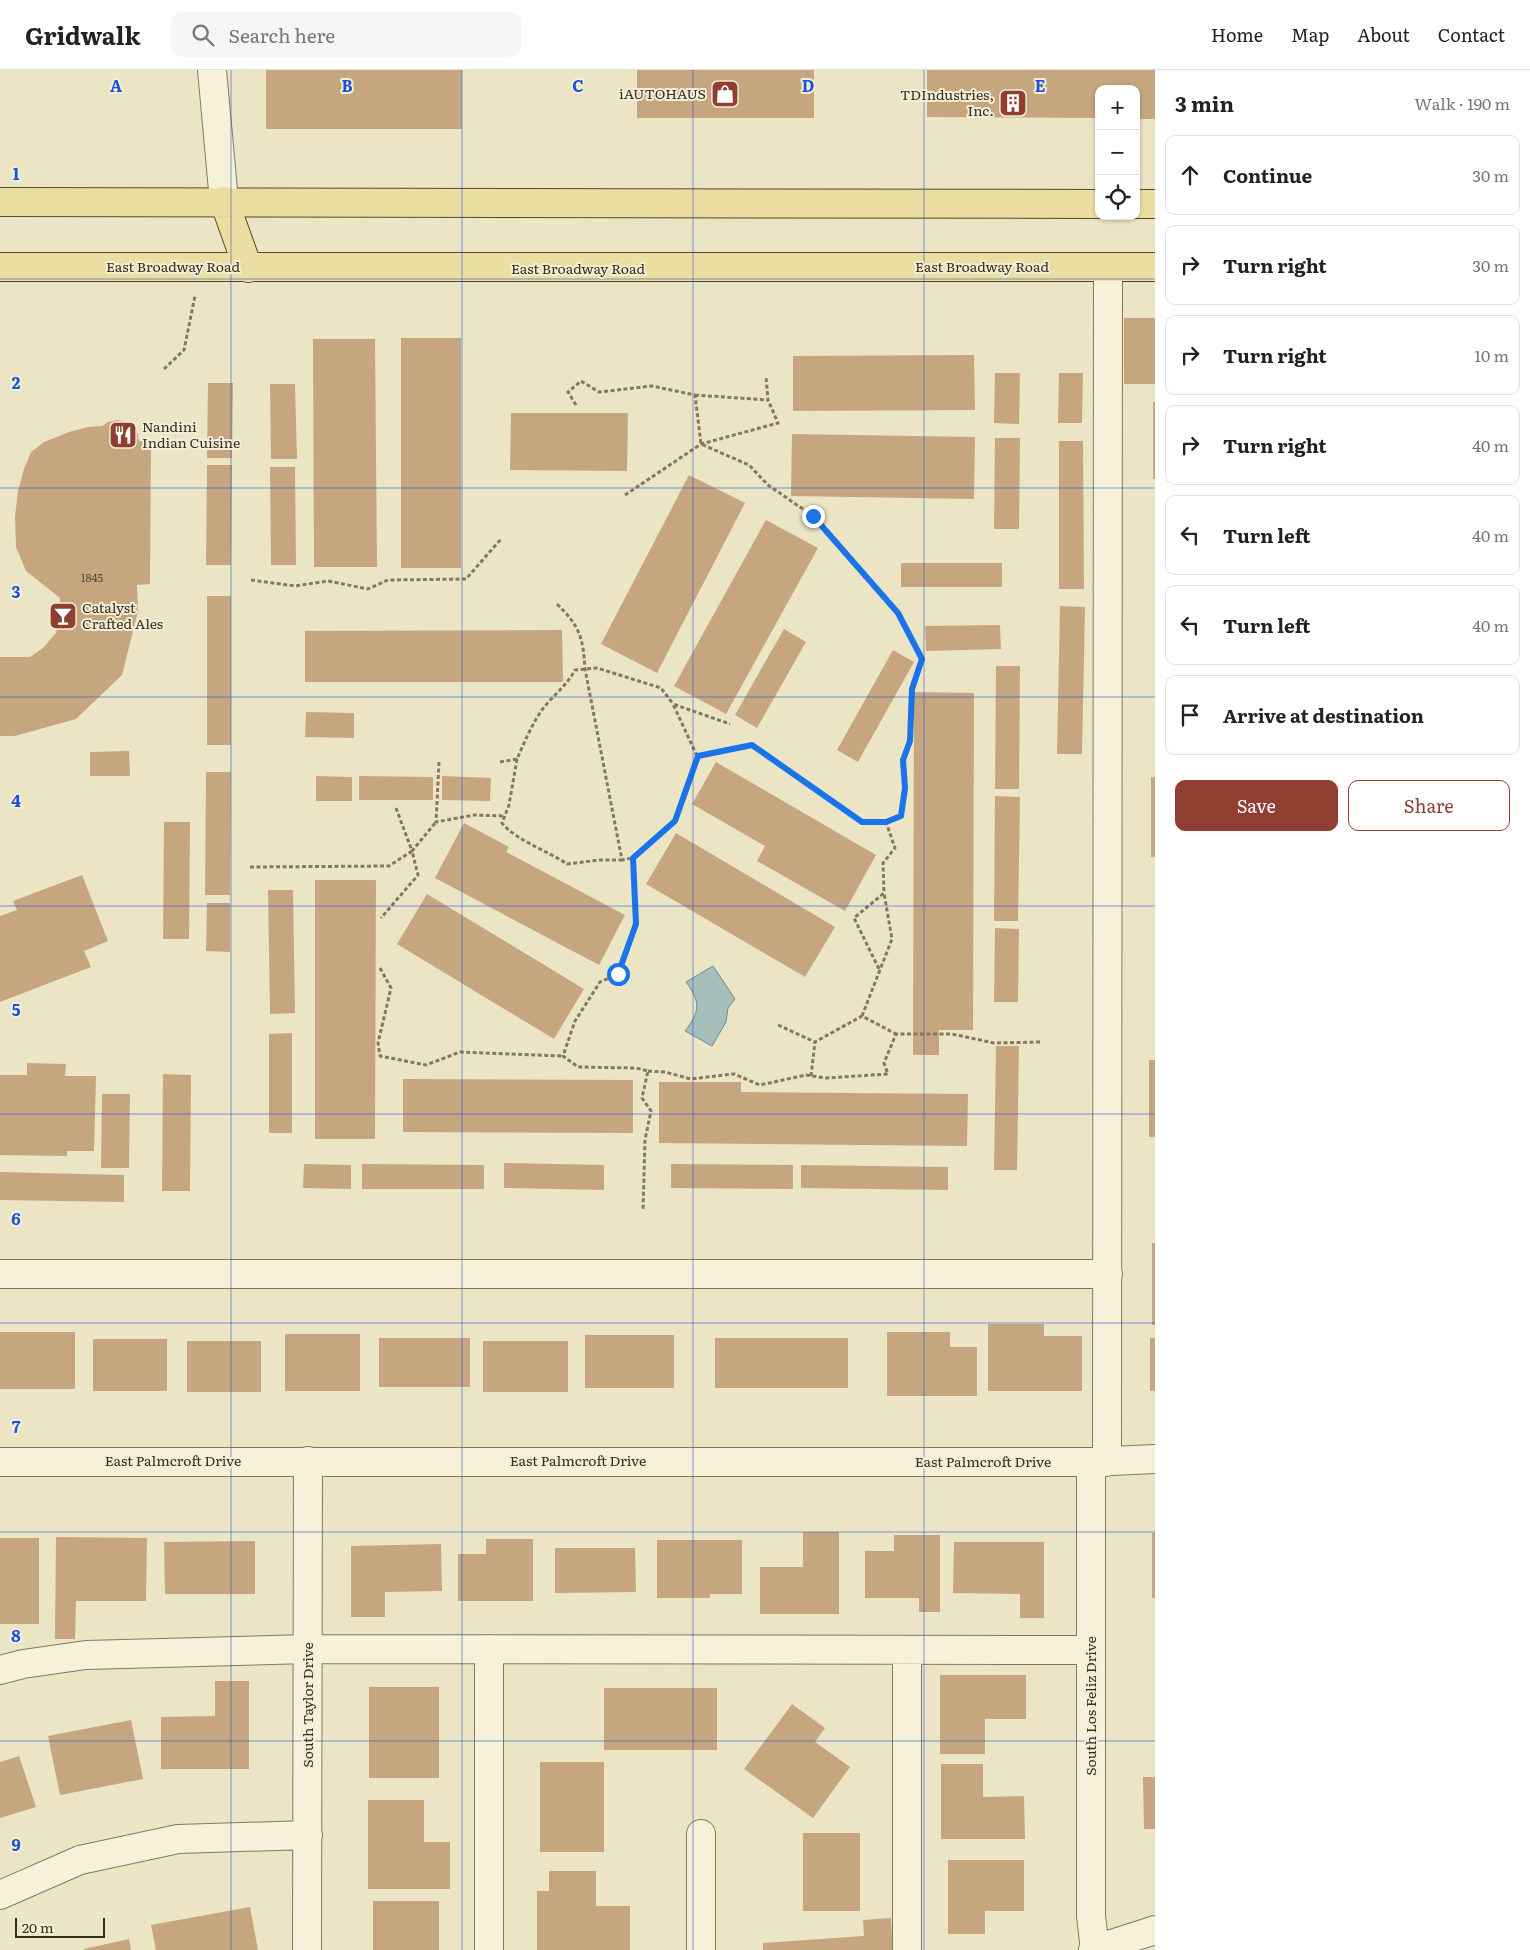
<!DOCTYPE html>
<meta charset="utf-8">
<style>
:root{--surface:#fff;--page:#f6f6f6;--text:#222;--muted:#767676;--line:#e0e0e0;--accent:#903d32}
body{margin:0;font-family:Literata,serif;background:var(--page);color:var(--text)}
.controls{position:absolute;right:15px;top:15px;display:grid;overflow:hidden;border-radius:10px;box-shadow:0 1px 4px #0004}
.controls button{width:45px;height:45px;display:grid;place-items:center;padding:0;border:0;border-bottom:1px solid var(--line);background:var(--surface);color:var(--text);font:25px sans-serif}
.scale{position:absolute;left:15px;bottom:12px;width:90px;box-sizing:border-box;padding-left:5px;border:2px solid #372e20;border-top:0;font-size:14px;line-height:18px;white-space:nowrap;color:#372e20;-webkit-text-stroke:4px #f3eed6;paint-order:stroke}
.stop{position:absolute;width:15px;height:15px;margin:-11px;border:4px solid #1a73e8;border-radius:50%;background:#fff}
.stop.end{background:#1a73e8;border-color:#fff;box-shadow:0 1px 5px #0008}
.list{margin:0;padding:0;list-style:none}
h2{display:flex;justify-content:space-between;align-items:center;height:65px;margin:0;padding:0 20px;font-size:21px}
h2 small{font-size:16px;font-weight:400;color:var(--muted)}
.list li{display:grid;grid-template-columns:32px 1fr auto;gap:15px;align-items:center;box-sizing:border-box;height:80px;margin:0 10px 10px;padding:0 10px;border:1px solid var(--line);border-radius:10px}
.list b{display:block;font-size:19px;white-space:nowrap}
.list em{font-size:16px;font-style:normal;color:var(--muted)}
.actions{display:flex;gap:10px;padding:15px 20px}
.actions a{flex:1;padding:11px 0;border:1px solid var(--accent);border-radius:10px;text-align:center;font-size:18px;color:var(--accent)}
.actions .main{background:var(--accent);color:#fff}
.icon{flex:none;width:28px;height:28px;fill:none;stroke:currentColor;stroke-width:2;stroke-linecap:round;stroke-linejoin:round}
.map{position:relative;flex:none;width:1155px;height:1880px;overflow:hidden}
header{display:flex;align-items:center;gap:30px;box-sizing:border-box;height:70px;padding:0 25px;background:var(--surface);border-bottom:1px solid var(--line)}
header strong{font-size:24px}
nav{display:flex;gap:28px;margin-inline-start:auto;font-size:18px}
.search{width:350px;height:45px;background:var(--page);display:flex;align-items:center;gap:12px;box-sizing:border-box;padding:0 18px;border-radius:10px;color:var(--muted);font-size:19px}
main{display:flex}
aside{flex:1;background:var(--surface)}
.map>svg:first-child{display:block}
</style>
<header>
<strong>Gridwalk</strong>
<div class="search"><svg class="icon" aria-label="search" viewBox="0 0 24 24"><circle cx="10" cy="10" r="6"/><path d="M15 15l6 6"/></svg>Search here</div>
<nav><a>Home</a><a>Map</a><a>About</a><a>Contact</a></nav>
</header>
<main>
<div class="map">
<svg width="1155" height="1880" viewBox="0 0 1155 1880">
<rect width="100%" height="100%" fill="#ebe5c6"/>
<path fill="#a7bfbb" stroke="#6f8d89" d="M713,896L735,929L728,938L726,952L712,976L685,961C700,942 701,932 686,912Z"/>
<path fill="#c6a67f" d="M266,0H462V59H266Z
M637,0H814V48H637Z
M927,0H1155V49H1136V19H1099V48L927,47Z
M1124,248H1155V314H1124Z
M401,268H461V498H401Z
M313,269H375L377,497H314Z
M974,285L975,340L793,341V286Z
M995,303H1020L1019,354L994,353Z
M1059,303H1083L1082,353H1058Z
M208,313H233L232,388H207Z
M270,314H295L297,389H271Z
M1153,332H1155V409H1153Z
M511,343H628L627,401L510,400Z
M118,350L127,352L137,361L139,371H151L150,514L137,515L138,541L122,605L76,649L15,666H0V587H30L43,578L56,563L59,549L60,528L26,501L16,477L15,447L18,421L24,399L31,382L44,372L69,362L88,357L102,356L108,352Z
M792,364L975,367L974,429L791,426Z
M995,368H1020L1019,459H994Z
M1059,371H1083L1084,519H1059Z
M207,395H232L231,495H206Z
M270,397H295L296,495H271Z
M689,405L745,433L657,603L601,574Z
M766,450L818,478L726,644L674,616Z
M901,493H1002V517H901Z
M207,526H231V675H207Z
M1060,536L1085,537L1082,684H1057Z
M1000,555L1001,579L926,581L925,556Z
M784,559L806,572L757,658L735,645Z
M562,560L563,612H305V561Z
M893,580L914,592L858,692L837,680Z
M996,596H1020L1019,719H995Z
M914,622L974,623L973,960H939V985H913Z
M306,642L354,643V668L305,667Z
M129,681L130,706H90V682Z
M716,692L876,785L845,841L757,791L765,776L692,734Z
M206,702H231L230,825H205Z
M316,706L352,707V731H316Z
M359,706L433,707V730H359Z
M442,706L491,708L490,731L442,730Z
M1151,707H1155V787H1151Z
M995,726L1020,727L1018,851H994Z
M164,752H190L189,869H163Z
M464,753L509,777L506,782L625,845L599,895L435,808Z
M676,763L835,857L805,907L646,814Z
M82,805L108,871L84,881L91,897L0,932V846L17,840L13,831Z
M315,810H376L375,1069H315Z
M268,820H293L295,943L270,944Z
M427,824L584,919L554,969L397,874Z
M207,833H230V882L206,881Z
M995,858L1019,859L1018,932H994Z
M292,963V1063H269V964Z
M996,976H1019L1017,1100H994Z
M1149,990H1155V1067H1149Z
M27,993L66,994L65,1006H96L94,1081H67V1086L0,1085V1005H27Z
M163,1004L191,1005L190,1121H162Z
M403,1009L633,1010V1063L403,1062Z
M659,1012H741V1022L968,1024L967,1076L659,1073Z
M102,1024H130L129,1098H101Z
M504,1093L604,1095V1120L504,1118Z
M304,1094L351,1095V1119L303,1118Z
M362,1094L484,1095V1119H362Z
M671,1094L793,1095V1119L671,1118Z
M801,1095L948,1097V1120L801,1118Z
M0,1102L124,1105V1132L0,1130Z
M1152,1173H1155V1255H1152Z
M988,1254H1044V1266H1082V1321H988Z
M0,1262H75V1319H0Z
M887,1262H950V1277H977V1326H887Z
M285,1264H360V1321H285Z
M585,1265H674V1318H585Z
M379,1268H470V1317H379Z
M715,1268H848V1318H715Z
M1150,1268H1155V1321H1150Z
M93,1269H167V1321H93Z
M187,1271H261V1322H187Z
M483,1271H568V1322H483Z
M803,1462H839V1544H760V1497H803Z
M1152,1463H1155V1528H1152Z
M894,1465H940V1542H919V1528H865V1481H894Z
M56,1467L147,1468L146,1531H76L75,1569H55Z
M0,1468H39V1554H0Z
M486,1469H533V1531H458V1484H486Z
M657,1470H742V1524H710V1528H657Z
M255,1471V1524H165L164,1472Z
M954,1472H1044V1548H1020V1524L953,1523Z
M441,1474L442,1521L385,1522V1547H351V1476Z
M555,1478H635L636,1522L555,1523Z
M940,1605H1026V1649H985V1684H940Z
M215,1611H249V1699H161V1647L215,1646Z
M369,1617H439V1708H369Z
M604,1618H717V1680H604Z
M792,1634L825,1658L815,1672L850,1697L813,1748L744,1699Z
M131,1650L143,1709L60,1725L48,1666Z
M19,1686L36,1737L0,1748V1692Z
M540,1692H604V1782H540Z
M941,1694H983V1727L1024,1726L1025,1769H941Z
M1143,1707H1155V1759H1144Z
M368,1730H424V1772H450V1819H368Z
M803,1763H860V1841H803Z
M948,1790H1024V1841H985V1864H948Z
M549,1801H596V1836H630V1880H537V1821H549Z
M373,1831H439V1880H373Z
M250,1837L258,1880H156L151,1855Z
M891,1848L893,1880H763V1873L864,1866L863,1850Z
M129,1869L131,1880H84V1879Z"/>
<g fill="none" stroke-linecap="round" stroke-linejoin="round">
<defs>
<path id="minor" d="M212,0L224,131
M0,1204H1108
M0,1392H1091L1155,1389
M1091,1392V1846L1095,1880
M1107,1392L1108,197
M907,1580V1880
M0,1600L23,1594L86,1585L308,1579L1091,1580
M701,1764V1880
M0,1825L80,1790L178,1769L308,1765
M307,1880L308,1391
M489,1880V1579
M1093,1880L1155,1860"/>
<path id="major" d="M224,131L248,198
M0,132L1099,134
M1136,134H1155
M0,197H1155"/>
</defs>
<use href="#minor" stroke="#85785d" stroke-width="30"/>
<use href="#major" stroke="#544631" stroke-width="30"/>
<path stroke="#85785d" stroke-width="3" stroke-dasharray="4 2.5" stroke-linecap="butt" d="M164,299L184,280L195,226
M695,325L768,330L766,307
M576,335L568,322L581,311L599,322L652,316L695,325L701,374L749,395L768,415L813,446L899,543L922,589L912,619L910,671L903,690L905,718L901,746L886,752
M625,425L701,374L778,353L768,330
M251,510L295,516L328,511L368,519L388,510L466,509L501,469
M557,534C580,556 583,568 585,599L622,790L633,788L636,854L618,904L600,912L575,951L563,986L578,997L636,998L648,1001L642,1028L651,1041L645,1070L643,1141
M697,686L673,634L730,654
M517,689L509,735L502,753C515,770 548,781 567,794L599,790H622
M439,692L436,752L474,745L505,746
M500,692L517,689C525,671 533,651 545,636C556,623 567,615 575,600L597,598L661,618L673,634
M396,738L412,781L436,752
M633,788L675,751L697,686L752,675L863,752H886L895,778L883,793L884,823
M250,797L389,796L412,781L418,805L381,848
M380,898L391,918L378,973L380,986L426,995L460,982L563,986
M862,946L892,869L884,823L854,848L880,901
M778,955L815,972
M648,1001L665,1002L691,1009L734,1004L760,1015L806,1005L826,1008L888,1004L884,993L896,964H952L994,973L1041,972
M811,1006L815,972L862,946L896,964"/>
<use href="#minor" stroke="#f6f1d9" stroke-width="28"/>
<use href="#major" stroke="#ebdea1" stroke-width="28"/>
</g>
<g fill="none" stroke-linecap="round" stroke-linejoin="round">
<path stroke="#1a73e8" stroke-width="6" d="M618,904L636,854L633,788L675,751L698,686L752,675L862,752H886L901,746L905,718L903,690L910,671L912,619L922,589L898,543L813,446"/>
</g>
<path fill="none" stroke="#1d4ed8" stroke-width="1" stroke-opacity="0.55" d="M231,0V1880M462,0V1880M693,0V1880M924,0V1880M0,209H1155M0,418H1155M0,627H1155M0,836H1155M0,1044H1155M0,1253H1155M0,1462H1155M0,1671H1155"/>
<defs>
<symbol id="shop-square" viewBox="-11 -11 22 22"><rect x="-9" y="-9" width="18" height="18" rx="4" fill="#903d32" stroke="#f3eed6"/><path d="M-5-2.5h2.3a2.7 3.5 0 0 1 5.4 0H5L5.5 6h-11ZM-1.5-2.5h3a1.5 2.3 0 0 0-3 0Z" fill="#fff"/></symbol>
<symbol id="building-square" viewBox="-11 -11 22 22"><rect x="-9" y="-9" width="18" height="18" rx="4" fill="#903d32" stroke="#f3eed6"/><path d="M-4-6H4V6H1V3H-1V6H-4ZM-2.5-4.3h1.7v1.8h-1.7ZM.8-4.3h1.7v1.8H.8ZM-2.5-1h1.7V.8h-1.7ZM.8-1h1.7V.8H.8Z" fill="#fff"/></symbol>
<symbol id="restaurant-square" viewBox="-11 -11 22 22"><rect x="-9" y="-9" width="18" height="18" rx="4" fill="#903d32" stroke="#f3eed6"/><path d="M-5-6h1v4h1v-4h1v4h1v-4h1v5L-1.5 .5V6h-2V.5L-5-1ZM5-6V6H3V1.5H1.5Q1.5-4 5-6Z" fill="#fff"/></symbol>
<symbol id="bar-square" viewBox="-11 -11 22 22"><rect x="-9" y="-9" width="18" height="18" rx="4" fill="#903d32" stroke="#f3eed6"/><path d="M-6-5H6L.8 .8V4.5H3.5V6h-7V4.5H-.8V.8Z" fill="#fff"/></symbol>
</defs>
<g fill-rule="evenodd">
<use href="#shop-square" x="709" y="8" width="32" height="32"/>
<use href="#building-square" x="997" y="17" width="32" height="32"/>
<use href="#restaurant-square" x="107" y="349" width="32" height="32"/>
<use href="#bar-square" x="47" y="530" width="32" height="32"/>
</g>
<g text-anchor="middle" stroke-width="4" stroke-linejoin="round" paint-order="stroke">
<g font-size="11" fill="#5b4c38">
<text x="92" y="512">1845</text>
</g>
<g font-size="14" fill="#372e20" stroke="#f3eed6" text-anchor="end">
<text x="706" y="29">iAUTOHAUS</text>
<text x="994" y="30">TDIndustries,<tspan x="994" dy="16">Inc.</tspan></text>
<text x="142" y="362" text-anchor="start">Nandini<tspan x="142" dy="16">Indian Cuisine</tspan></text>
<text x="82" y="543" text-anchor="start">Catalyst<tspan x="82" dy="16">Crafted Ales</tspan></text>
</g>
<g font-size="14" fill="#372e20" stroke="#f3eed6">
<text x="173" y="202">East Broadway Road</text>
<text x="982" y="202">East Broadway Road</text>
<text x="578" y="204">East Broadway Road</text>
<text x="173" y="1396">East Palmcroft Drive</text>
<text x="578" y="1396">East Palmcroft Drive</text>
<text x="983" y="1397">East Palmcroft Drive</text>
<text transform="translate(308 1635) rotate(-90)" y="5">South Taylor Drive</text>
<text transform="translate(1091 1636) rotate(-90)" y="5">South Los Feliz Drive</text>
</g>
</g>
<g font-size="16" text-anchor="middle" font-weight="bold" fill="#1d4ed8" stroke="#f3eed6" stroke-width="4" stroke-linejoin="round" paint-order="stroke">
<text x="116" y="22">A</text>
<text x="347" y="22">B</text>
<text x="578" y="22">C</text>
<text x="808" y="22">D</text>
<text x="1040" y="22">E</text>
<text x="16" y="110">1</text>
<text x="16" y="319">2</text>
<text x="16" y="528">3</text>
<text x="16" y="737">4</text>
<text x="16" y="946">5</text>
<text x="16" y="1155">6</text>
<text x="16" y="1363">7</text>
<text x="16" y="1572">8</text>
<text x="16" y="1781">9</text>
</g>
</svg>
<div class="controls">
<button>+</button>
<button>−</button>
<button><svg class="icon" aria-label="locate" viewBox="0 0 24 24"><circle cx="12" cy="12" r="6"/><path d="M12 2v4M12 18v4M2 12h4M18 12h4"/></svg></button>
</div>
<div class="scale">20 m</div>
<div class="stop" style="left:618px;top:904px"></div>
<div class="stop end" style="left:813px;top:446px"></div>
</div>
<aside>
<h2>3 min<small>Walk · 190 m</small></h2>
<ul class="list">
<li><svg class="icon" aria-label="ahead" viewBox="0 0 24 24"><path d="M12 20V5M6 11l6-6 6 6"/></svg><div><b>Continue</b></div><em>30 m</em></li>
<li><svg class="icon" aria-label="right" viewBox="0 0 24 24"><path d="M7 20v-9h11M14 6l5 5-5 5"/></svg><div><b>Turn right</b></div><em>30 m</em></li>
<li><svg class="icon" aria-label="right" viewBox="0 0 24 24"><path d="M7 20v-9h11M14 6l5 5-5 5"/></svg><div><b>Turn right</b></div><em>10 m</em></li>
<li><svg class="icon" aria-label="right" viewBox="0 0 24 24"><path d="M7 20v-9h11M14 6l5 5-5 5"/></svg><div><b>Turn right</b></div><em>40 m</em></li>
<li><svg class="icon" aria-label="left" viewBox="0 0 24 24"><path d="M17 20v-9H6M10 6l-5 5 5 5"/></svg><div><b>Turn left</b></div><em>40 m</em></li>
<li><svg class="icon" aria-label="left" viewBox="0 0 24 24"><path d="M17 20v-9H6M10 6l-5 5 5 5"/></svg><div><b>Turn left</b></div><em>40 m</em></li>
<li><svg class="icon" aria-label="arrive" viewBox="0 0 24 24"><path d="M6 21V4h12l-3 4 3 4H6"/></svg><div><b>Arrive at destination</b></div></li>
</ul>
<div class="actions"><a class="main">Save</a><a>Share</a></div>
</aside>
</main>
